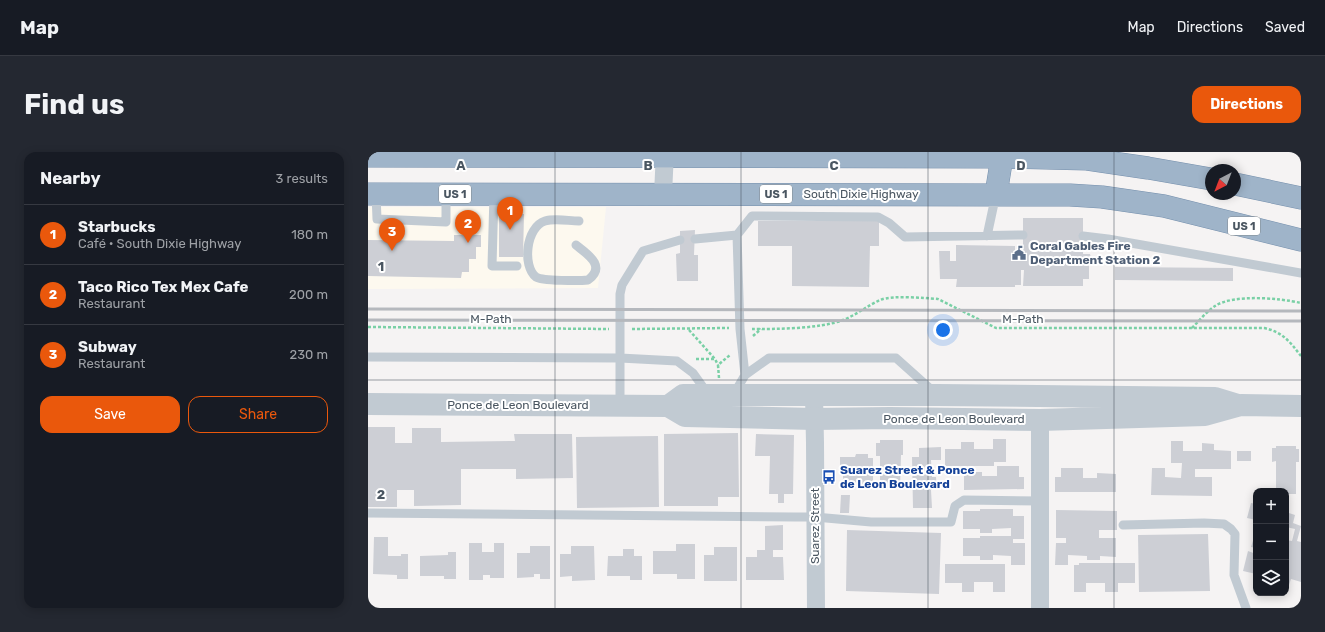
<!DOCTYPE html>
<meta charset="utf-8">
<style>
:root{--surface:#171b24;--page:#242831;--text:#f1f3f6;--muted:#9ea1a6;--line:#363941;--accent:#ea580c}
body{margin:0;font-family:Rubik,sans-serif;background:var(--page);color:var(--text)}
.controls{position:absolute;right:12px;bottom:12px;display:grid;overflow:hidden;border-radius:8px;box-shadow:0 2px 10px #0003}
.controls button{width:36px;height:36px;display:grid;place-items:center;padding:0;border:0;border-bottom:1px solid var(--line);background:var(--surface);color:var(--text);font:20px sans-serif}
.compass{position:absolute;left:837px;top:12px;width:36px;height:36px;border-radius:50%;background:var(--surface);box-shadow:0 2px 10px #0003;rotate:222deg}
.you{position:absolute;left:575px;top:178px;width:14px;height:14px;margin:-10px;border:3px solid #fff;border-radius:50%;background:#1a73e8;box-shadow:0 0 0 6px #1a73e833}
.badge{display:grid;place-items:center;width:26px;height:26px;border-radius:50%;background:var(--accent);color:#fff;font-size:13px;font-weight:700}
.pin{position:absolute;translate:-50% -33px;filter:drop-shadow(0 1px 2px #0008)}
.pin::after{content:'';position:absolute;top:21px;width:14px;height:12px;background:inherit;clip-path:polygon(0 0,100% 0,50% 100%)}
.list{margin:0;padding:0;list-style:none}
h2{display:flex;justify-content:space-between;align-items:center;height:52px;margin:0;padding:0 16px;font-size:17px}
h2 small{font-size:13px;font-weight:400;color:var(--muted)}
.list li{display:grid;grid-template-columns:26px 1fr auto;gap:12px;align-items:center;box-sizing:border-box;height:60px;padding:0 16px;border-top:1px solid var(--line)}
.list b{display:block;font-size:15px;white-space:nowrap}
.list p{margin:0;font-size:13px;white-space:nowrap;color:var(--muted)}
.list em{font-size:13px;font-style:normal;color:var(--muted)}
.actions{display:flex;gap:8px;padding:12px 16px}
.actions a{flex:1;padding:9px 0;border:1px solid var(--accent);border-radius:12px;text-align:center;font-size:14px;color:var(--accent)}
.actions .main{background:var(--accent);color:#fff}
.icon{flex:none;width:22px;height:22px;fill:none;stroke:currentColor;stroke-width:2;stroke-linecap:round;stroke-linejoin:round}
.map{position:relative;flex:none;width:933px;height:456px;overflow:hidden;border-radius:12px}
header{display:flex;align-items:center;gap:24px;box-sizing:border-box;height:56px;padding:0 20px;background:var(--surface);border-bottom:1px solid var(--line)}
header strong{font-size:19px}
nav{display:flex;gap:22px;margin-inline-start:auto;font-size:14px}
.intro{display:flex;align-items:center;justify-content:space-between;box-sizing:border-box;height:96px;padding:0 24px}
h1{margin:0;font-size:28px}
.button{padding:10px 18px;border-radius:12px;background:var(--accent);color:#fff;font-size:14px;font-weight:700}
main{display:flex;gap:24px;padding:0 24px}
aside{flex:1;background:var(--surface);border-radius:12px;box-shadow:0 2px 10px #0003}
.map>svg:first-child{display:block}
</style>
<header>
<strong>Map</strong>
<nav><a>Map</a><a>Directions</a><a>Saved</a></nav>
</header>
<div class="intro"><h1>Find us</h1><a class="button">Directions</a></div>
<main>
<aside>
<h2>Nearby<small>3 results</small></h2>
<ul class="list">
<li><span class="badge">1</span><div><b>Starbucks</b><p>Café · South Dixie Highway</p></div><em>180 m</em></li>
<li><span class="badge">2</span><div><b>Taco Rico Tex Mex Cafe</b><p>Restaurant</p></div><em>200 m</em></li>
<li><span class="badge">3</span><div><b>Subway</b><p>Restaurant</p></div><em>230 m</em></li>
</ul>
<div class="actions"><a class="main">Save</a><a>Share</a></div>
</aside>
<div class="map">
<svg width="933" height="456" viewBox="0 0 933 456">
<rect width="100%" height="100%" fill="#f5f3f3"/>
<path fill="#fdf9ef" d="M0,55H238L230,136L0,137Z"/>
<path fill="#cdcfd5" d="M131,62H156L155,105H131Z
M655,66H715V102H722L723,106H715V108H721V127H715V134H655L656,118H653V133H647V135H588L589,127H572L571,99H582V109H588V93L647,94V100H655Z
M390,69H511V94H502L501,135L424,134V94H390Z
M327,78L326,103H330V129H309L308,102L312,101V79Z
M86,83H113V95H108V107H101V120H94L93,126L0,124V88L86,89Z
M747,115L865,116V129L747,128Z
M0,275H27V291H44V276H73V290L147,289L146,282H204L205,326L148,327V317H93V353L46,354V338H29V355H0Z
M370,281L371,345H350V354H296V282Z
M388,282L426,283L425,342H416V351H410V342H401L402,304H387Z
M290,284L291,355L209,356L208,285Z
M625,287H638V310H626V314H577V297H593V290H606V297H625Z
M512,288H535V303H533L532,336H512V304H508V291H512Z
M803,289H815V299H834V291L846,292V298L863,299V317H827V325H844V344L783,343L784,316H797V325L813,326L814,311H803Z
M908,294H928V297H931V310H928V342H918V339H908V309L904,310V296H908Z
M573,295V308H563L564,325H568L569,338H563L564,356H545L544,305H551V296Z
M869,299H883V309H869Z
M488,302H500V306H505V336H475V320H472V305H487Z
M629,314H651V325H656V337L596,338V320H614V324H629Z
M693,316H715V326H729V321L748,322V340H687V325H693Z
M473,343H482L481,361H472Z
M883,351L888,352V368L879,366Z
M612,357H645V364H656V387H645V391H657V413H643V404L625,403V408H612V404H595V386H612V384H643V376L624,377V381H612V377H595V359H612Z
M688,358L749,359V378H731V386H748V405L732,404V408H719V404L700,403V413H687L688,391H698V386H688Z
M918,360L927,363L925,371L933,374L929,389L933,390V430L923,427L921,433L918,432V388L924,389L927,377L918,375Z
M415,373V398H405V405H415L416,428H378V405H389V398H397V374Z
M479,378L573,381L571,442L478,439Z
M888,379V396L883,395Z
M840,382L842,439L771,440L770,383Z
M6,385H20V404H33V402H40V427H29V423L5,422Z
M101,391H114V400H126V391H136V426H122V423H115V428H101Z
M308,392H327V427H309V422H285V399H308Z
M162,394H182V427H172V422H166V425L149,426V401H162Z
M203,394H226L227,428L204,429V424L192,425V402H203Z
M346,395H369V429H336V403H346Z
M255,397H266V404H274V428H262V424H239L240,404H255Z
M880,399L888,402V422L875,419Z
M80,400H88V427H76V424H52V404L80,403Z
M711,411H767V431H750V440H737V431H718V440H706V413H711Z
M577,412H637V440H625V430H606V440H594V431H577Z"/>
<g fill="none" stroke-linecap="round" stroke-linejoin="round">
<defs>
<path id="trunk" d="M0,4L634,5L719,7L780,16L843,27
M867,32L933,46
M0,42L702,43L734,45L796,54L933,88
M628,42L634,5"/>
</defs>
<use href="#trunk" stroke="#7690ad" stroke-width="23"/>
<path stroke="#7ad0a6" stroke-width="2.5" stroke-dasharray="3 2" stroke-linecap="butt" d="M0,175L241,177
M824,176C831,169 838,160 847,154C865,142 912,146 933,151
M264,177L361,176
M384,177C408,177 452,177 475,168C488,163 499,154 512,148C524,143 556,146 570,147L628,176H896C915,180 922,190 933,204
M321,178L347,207L350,213
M385,184L393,177
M328,207H347
M351,226L350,213L362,203"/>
<path stroke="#c1cad2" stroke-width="9" d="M8,42L9,67L78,70V42
M126,42L124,114H149
M619,84L628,42
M715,84L740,87L933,121
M327,87L369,83
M208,93C219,102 239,114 220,128C212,129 174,129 168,125C154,114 158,75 177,69C187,66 201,69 211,69
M0,205L252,206L309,209L325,221L340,242
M377,223L372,177L369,83L384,64L510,65L521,71L537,85L655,83
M366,242L377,223L401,206H528L566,240
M252,254V142L254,133L275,99L312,88
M0,361L427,365H447L503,370H583L587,354L596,348L672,349
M755,373L836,371L856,372L863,377L867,382L866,423L878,456"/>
<path stroke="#c1cad2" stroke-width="18" d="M295,42L297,0
M446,243L447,291L448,456
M672,456V268"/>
<path stroke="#c1cad2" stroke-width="22" d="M0,252L300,254L317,264L446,267L522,266L672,268L837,263L873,253L933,254
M300,254L315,243H569L847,246L870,253"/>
<use href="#trunk" stroke="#9fb4c9" stroke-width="22"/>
<path stroke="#b5b8bd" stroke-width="3" d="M0,157L933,159
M0,168L933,169"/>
</g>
<path fill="none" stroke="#4a5661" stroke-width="1" stroke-opacity="0.55" d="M187,0V456M373,0V456M560,0V456M746,0V456M0,228H933"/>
<defs>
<symbol id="civic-bare" viewBox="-9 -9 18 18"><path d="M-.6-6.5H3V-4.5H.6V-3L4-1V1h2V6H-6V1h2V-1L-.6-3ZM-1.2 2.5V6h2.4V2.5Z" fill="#5c6f8a" stroke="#fff" stroke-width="2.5" paint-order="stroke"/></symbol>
<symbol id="bus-bare" viewBox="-9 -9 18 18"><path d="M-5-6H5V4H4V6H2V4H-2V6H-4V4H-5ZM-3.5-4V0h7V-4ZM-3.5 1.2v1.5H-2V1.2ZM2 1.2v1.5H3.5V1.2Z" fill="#1a4fb4" stroke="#fff" stroke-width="2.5" paint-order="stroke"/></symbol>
</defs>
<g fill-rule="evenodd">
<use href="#civic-bare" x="641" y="91" width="20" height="20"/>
<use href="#bus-bare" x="451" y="315" width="20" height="20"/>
</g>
<g text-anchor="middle" stroke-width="4" stroke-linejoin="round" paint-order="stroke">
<g fill="#fff" stroke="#808990" stroke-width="1">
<rect x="71" y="33" width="32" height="18" rx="3"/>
<rect x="392" y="33" width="32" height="18" rx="3"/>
<rect x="860" y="65" width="32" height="18" rx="3"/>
</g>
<g font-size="11" font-weight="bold" fill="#4a5661">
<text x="87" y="46">US 1</text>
<text x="408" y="46">US 1</text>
<text x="876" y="78">US 1</text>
</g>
<g font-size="12" fill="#4a5661" stroke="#fff">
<text x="493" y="46">South Dixie Highway</text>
<text x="123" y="171">M-Path</text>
<text x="655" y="171">M-Path</text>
<text x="150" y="257">Ponce de Leon Boulevard</text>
<text x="586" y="271">Ponce de Leon Boulevard</text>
<text transform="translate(447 374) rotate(-90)" y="4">Suarez Street</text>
</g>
<g font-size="12" font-weight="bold" fill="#4e5e75" stroke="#fff" text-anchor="start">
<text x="662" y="98">Coral Gables Fire<tspan x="662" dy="14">Department Station 2</tspan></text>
</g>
<g font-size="12" font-weight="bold" fill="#164399" stroke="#fff" text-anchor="start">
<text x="472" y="322">Suarez Street &amp; Ponce<tspan x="472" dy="14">de Leon Boulevard</tspan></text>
</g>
</g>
<g font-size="13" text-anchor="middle" font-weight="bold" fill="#4a5661" stroke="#fff" stroke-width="4" stroke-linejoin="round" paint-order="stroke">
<text x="93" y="18">A</text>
<text x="280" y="18">B</text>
<text x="466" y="18">C</text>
<text x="653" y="18">D</text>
<text x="13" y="119">1</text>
<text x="13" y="347">2</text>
</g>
</svg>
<div class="controls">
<button>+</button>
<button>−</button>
<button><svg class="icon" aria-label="layers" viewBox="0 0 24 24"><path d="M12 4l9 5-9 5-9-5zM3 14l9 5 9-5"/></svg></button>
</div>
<svg class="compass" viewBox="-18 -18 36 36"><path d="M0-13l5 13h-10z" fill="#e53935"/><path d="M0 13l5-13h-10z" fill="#9ea1a6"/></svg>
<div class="you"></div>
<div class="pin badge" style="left:142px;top:78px">1</div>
<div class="pin badge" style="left:100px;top:91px">2</div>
<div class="pin badge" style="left:24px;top:99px">3</div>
</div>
</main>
